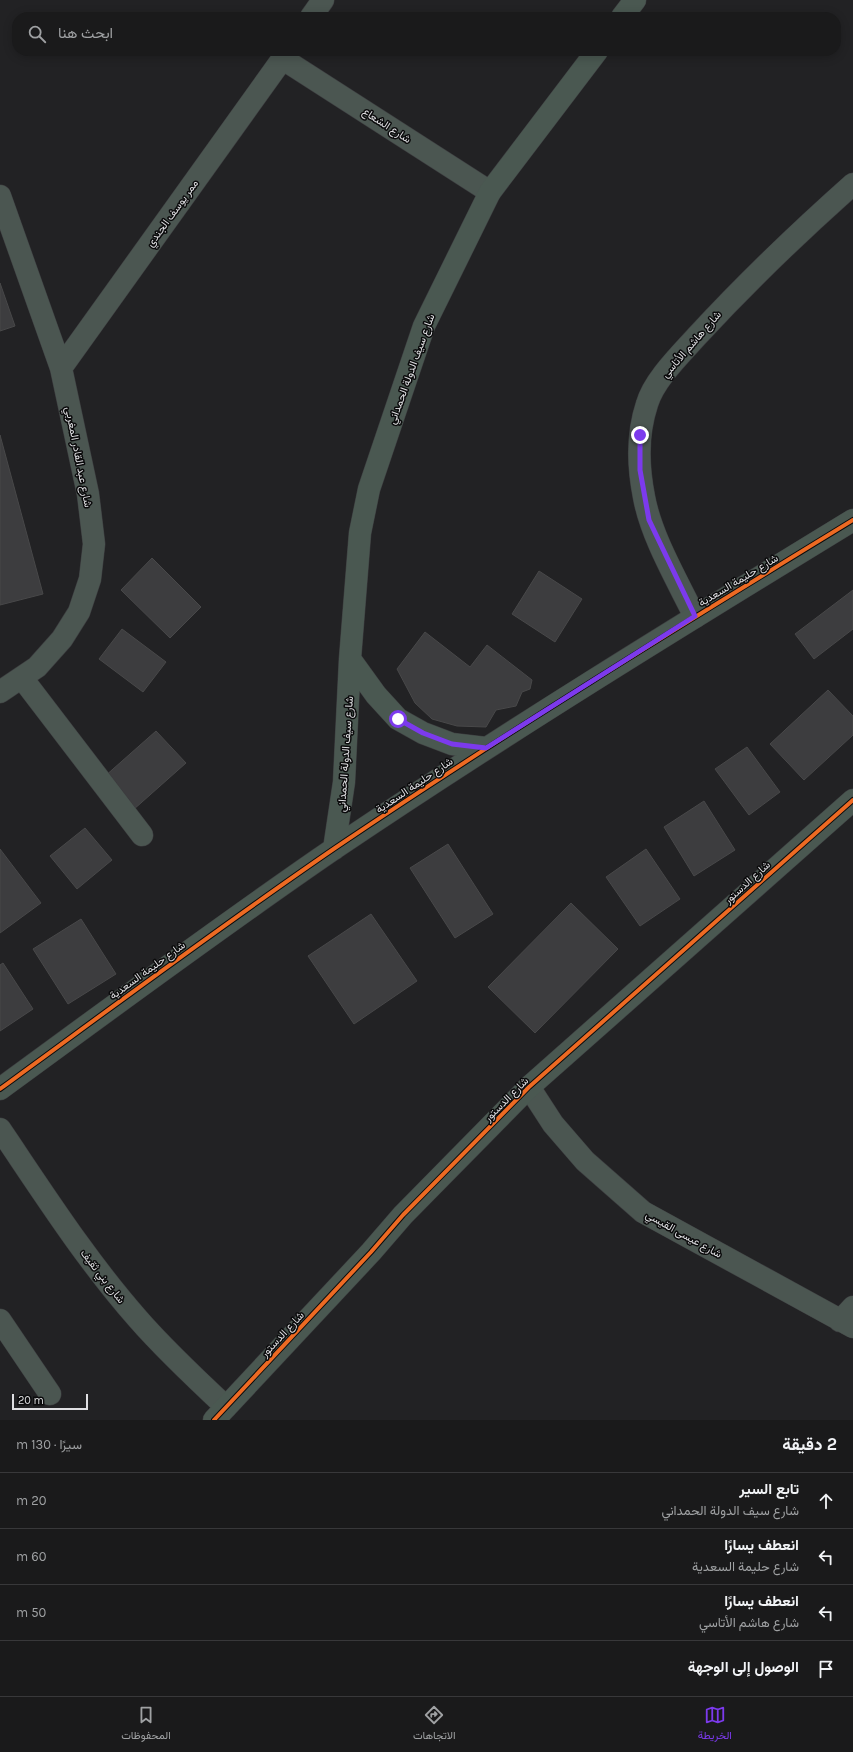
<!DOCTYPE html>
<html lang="ar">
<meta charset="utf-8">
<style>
:root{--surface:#1a1a1b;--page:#272728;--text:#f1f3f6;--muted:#9fa1a3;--line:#38383a;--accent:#7c3aed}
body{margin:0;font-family:Karla,Vazirmatn,sans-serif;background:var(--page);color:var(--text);direction:rtl}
.scale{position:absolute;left:12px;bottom:10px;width:76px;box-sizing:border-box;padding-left:4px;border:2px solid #dfdfe2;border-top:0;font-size:11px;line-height:14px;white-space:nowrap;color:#dfdfe2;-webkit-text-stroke:3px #0b0b0c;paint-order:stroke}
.stop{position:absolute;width:12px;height:12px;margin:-9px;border:3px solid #7c3aed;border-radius:50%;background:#fff}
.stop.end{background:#7c3aed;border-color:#fff;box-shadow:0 1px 4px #0008}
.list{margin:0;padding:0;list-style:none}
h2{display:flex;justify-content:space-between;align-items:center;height:52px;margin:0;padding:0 16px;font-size:17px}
h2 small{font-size:13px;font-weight:400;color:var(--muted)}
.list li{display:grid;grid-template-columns:26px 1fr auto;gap:12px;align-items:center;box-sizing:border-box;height:56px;padding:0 16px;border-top:1px solid var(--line)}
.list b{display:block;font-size:15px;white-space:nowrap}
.list p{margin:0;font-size:13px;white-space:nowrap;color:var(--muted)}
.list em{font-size:13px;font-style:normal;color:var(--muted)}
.icon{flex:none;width:22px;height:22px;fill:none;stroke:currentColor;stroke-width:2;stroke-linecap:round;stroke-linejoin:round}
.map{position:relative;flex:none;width:853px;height:1420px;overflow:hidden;direction:ltr}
.search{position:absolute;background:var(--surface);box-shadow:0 2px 10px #0003;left:12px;right:12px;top:12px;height:44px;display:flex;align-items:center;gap:10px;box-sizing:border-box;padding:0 14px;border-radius:16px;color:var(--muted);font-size:15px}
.sheet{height:276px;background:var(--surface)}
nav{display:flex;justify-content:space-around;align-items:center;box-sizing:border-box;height:56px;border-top:1px solid var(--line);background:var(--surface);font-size:11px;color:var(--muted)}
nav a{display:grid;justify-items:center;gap:2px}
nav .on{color:var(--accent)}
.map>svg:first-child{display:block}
</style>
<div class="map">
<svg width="853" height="1420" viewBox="0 0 853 1420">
<rect width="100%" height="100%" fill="#222224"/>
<path fill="#3d3d3f" stroke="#484849" d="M0,283L15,326L0,331Z
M0,435L43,594L0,605Z
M152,558L201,607L170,638L121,590Z
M539,571L582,599L555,642L512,614Z
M853,590V629L814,659L795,634Z
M122,629L166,662L143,692L99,659Z
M425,632L470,667L487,645L532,680L530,689L522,692L516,706L496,710L486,727L457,726L432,719L415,703L397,669Z
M828,690L853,716V735L804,780L770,744Z
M156,731L186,763L133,810L104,777Z
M747,747L780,792L749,815L715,769Z
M704,801L735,850L694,876L664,827Z
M85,828L112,860L77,889L50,856Z
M448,844L493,914L455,938L410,868Z
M0,849L41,903L0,933Z
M646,849L680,899L640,926L606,877Z
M571,903L618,949L535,1033L488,987Z
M371,914L417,981L354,1024L308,956Z
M81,919L116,974L68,1004L33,949Z
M3,963L33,1009L0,1031V965Z"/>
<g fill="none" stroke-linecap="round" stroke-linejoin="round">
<defs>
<path id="street" d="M311,17L323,0
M283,59L490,192
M0,196L61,368L88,494L94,544L90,579L79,612L62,639L37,667L0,692
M61,368L288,51
M695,617C677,580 651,536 644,497C638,467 637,434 647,404C654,380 680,355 697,336C746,283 799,232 853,184
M22,678L142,835
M529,1087L553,1124L585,1161L643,1212L853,1327
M0,1129C44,1194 86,1260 138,1319C165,1350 196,1379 226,1407
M0,1320L50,1394
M840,1321L853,1307"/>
<path id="secondary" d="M622,17L635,0
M350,659L376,695L398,719L423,733L452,744L486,748
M334,849L344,782L350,659L360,533L369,489L424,326L490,192L597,51
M0,1089C111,1008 221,926 335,848C504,734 678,627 853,520
M214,1420L371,1252L403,1215L529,1087L853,800"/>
</defs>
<use href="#street" stroke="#3c3c3f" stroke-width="23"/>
<use href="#secondary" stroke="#3c3c3f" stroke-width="23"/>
<use href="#street" stroke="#4b5651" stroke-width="22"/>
<use href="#secondary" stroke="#4a5851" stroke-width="22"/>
<defs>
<path id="cycleway" d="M0,1089C111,1008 221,926 335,848C504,734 678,627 853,520
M214,1420L371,1252L403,1215L529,1087L853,800"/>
</defs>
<use href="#cycleway" stroke="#0b0b0c" stroke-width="6"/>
<use href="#cycleway" stroke="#ed6a23" stroke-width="4"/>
</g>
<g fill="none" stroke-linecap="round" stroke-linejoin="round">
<path stroke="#7c3aed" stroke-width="5" d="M398,719L423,733L452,744L486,748L695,616L649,520L640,470V435"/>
</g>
<g text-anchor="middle" stroke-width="3" stroke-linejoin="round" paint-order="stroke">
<g font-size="11" fill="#dfdfe2" stroke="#0b0b0c">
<text transform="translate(387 125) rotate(33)" y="4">شارع الشعاع</text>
<text transform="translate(172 213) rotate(-54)" y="4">ممر يوسف الجندي</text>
<text transform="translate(691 344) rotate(-49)" y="4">شارع هاشم الأتاسي</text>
<text transform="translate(411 369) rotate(-70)" y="4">شارع سيف الدولة الحمداني</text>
<text transform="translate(79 457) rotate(79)" y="4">شارع عبد القادر المغربي</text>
<text transform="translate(738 580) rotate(-31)" y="4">شارع حليمة السعدية</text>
<text transform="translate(345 754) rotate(-86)" y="4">شارع سيف الدولة الحمداني</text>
<text transform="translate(414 785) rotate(-34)" y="4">شارع حليمة السعدية</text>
<text transform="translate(747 882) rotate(-42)" y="4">شارع الدستور</text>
<text transform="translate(147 970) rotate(-36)" y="4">شارع حليمة السعدية</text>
<text transform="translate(506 1099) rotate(-45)" y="4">شارع الدستور</text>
<text transform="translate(684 1234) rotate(29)" y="4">شارع عيسى القيسي</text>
<text transform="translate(103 1276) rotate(52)" y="4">شارع بني ثقيف</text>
<text transform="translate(282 1334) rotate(-47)" y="4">شارع الدستور</text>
</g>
</g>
</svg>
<div class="scale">20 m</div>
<div class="stop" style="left:398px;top:719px"></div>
<div class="stop end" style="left:640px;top:435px"></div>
<div class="search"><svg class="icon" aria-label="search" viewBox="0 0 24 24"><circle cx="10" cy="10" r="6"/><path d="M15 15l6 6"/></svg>ابحث هنا</div>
</div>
<section class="sheet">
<h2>2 دقيقة<small>سيرًا · 130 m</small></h2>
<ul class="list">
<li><svg class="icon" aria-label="ahead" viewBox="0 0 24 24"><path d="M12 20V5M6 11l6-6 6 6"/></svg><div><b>تابع السير</b><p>شارع سيف الدولة الحمداني</p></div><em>20 m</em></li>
<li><svg class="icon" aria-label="left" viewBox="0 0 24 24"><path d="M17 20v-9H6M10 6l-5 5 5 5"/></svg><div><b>انعطف يسارًا</b><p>شارع حليمة السعدية</p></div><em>60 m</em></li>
<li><svg class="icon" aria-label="left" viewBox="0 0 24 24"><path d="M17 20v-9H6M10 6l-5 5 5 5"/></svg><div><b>انعطف يسارًا</b><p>شارع هاشم الأتاسي</p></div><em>50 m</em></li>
<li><svg class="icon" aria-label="arrive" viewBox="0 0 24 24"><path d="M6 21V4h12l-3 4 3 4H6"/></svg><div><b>الوصول إلى الوجهة</b></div></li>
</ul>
</section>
<nav>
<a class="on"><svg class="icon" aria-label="map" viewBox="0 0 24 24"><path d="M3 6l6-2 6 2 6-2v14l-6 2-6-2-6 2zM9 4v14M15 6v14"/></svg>الخريطة</a>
<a><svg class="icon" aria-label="directions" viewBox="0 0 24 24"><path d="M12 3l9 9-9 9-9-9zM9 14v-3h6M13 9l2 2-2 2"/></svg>الاتجاهات</a>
<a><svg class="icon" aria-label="saved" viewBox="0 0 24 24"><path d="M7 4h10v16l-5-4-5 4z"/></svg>المحفوظات</a>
</nav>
